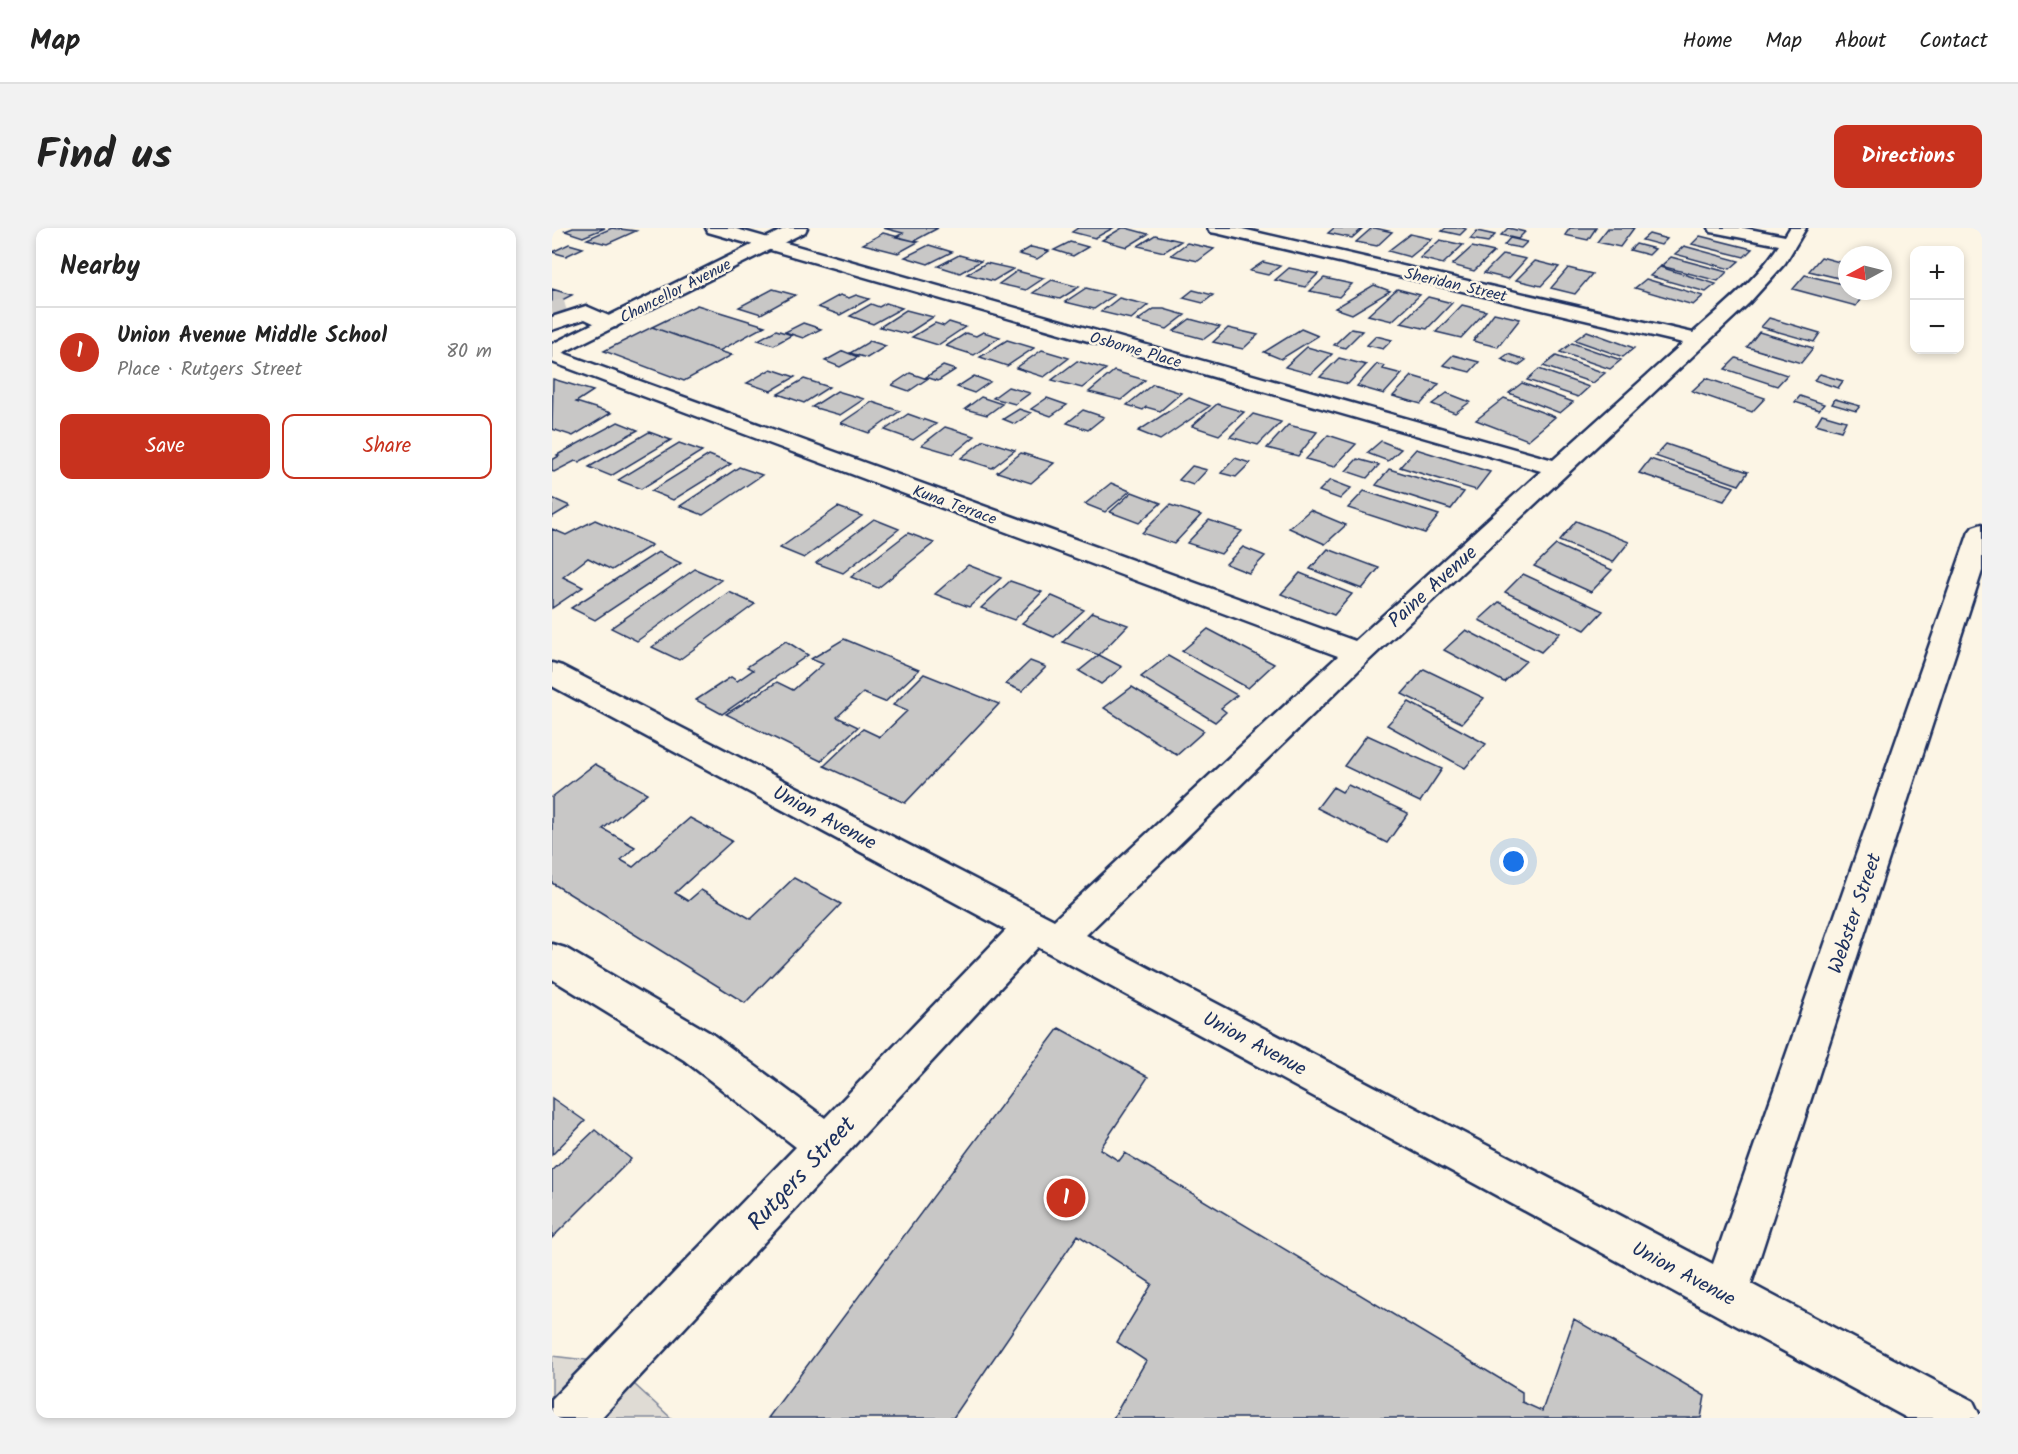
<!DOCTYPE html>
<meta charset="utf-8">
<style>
:root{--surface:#fff;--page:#f2f2f2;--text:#222;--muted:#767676;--line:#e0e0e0;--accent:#c8321e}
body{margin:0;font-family:Kalam,sans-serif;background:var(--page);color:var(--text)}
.controls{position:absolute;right:18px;top:18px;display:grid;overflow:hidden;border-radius:12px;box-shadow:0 3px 9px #0003}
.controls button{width:54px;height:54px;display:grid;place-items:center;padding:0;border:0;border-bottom:2px solid var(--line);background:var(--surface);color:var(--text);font:30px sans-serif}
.compass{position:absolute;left:1286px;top:18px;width:54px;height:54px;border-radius:50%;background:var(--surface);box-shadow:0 3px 9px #0003;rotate:263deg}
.you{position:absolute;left:962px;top:634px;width:21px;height:21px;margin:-15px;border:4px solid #fff;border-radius:50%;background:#1a73e8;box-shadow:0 0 0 9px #1a73e833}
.badge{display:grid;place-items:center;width:39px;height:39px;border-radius:50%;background:var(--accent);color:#fff;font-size:20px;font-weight:700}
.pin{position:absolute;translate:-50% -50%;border:3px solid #fff;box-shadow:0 2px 6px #0006}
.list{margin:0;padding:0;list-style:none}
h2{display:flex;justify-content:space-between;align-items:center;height:78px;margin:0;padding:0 24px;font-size:26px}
h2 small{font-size:20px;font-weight:400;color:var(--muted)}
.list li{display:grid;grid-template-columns:39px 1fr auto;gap:18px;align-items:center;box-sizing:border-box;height:90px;padding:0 24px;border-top:2px solid var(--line)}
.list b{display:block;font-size:22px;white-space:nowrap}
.list p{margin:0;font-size:20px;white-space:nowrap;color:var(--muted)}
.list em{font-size:20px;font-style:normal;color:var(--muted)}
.actions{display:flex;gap:12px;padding:18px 24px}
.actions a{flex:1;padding:14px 0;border:2px solid var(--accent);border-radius:12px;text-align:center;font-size:21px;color:var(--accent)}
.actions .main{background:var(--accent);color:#fff}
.map{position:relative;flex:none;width:1430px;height:1190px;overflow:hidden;border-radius:12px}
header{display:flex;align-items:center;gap:36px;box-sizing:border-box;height:84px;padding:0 30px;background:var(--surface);border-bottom:2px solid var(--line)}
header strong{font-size:28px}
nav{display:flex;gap:33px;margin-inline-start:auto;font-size:21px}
.intro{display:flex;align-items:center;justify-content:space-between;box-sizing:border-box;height:144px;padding:0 36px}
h1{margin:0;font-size:42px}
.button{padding:15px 27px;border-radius:12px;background:var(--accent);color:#fff;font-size:21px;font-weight:700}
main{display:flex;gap:36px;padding:0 36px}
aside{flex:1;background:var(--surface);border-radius:12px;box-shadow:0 3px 9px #0003}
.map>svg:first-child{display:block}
</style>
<header>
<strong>Map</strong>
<nav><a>Home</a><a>Map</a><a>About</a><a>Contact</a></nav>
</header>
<div class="intro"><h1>Find us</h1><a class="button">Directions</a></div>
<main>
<aside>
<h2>Nearby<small></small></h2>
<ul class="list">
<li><span class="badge">1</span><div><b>Union Avenue Middle School</b><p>Place · Rutgers Street</p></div><em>80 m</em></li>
</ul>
<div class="actions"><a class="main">Save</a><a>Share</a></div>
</aside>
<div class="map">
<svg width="1430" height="1190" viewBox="0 0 1430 1190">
<rect width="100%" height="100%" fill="#fcf5e5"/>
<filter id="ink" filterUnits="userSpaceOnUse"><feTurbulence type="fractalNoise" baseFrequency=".0167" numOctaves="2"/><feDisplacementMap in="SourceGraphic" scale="12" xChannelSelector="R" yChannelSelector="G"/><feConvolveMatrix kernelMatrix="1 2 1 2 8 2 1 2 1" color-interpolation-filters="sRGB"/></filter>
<g filter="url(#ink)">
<path fill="#dfdbd4" stroke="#7d8599" stroke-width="1.5" d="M0,1128L59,1135L119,1190H0Z"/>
<path fill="#c8c7c6" stroke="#1b2f5e" stroke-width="1.5" d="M21,0H53L31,9L13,3Z
M60,0L84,3L55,16L35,11Z
M331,0H386L362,13L344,9L351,5Z
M526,0H561L543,10L520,4Z
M570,0H574L596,6L575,19L550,12Z
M782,0H811L800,10L776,5Z
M820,0H823L840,4L825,18L804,14Z
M894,0H911L914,1L908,7L890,3Z
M956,0L973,4L966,11L949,7Z
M1018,0H1044L1036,12L1013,7Z
M1056,0H1082L1068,19L1045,14Z
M925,3L943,7L936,14L918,11Z
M331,5L362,13L366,14L346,25L311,16Z
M858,6L880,11L858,29L836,23Z
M1097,6L1115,11L1109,17L1090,12Z
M603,7L629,13L612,24L586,18Z
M1148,8L1200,21L1192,29L1140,16Z
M958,10L975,14L969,20L952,17Z
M888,12L911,17L891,36L868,30Z
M518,14L536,19L521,28L502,22Z
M635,15L662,21L646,33L619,27Z
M17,16L31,20L14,28L0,24Z
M1084,16L1103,21L1097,27L1078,22Z
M377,17L400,24L376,36L353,29Z
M1132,18L1187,33L1178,41L1123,26Z
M479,19L497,23L485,31L467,26Z
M920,19L942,24L922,43L900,37Z
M951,26L974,31L956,51L932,45Z
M407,27L429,33L408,45L386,38Z
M1119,29L1175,44L1166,53L1109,38Z
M1269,29L1295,36V52L1257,43Z
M983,33L1007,39L989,58L964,52Z
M711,34L728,38L716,47L698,43Z
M434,35L461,41L441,53L415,46Z
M1108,39L1164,56L1154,64L1098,48Z
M737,40L766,46L753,59L723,52Z
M1016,40L1040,46L1023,66L999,60Z
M465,43L492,50L474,62L447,56Z
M1253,47L1295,57V63H1314L1304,78L1241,61Z
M772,50L800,56L787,69L758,63Z
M1094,51L1151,68L1141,77L1083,60Z
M500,52L527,59L508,71L481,65Z
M822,57L838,63L800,86L783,80Z
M534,60L562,67L542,81L513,74Z
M0,61L20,67L0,77Z
M221,61L243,67L209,86L187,79Z
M845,61L868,67L840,93L816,87Z
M641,62L661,67L651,75L631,70Z
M288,67L297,70L304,67L317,71L288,87L266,79Z
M876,69L900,75L875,101L849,95Z
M567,70L596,77L579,91L549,84Z
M334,75L350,80L321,96L298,88L319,76L327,79Z
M145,77L213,98L167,123L100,99Z
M910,77L934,83L909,110L884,104Z
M602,81H612L633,87L615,101L585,93Z
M354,82L381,89L355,106L328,99Z
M942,85L968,91L946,119L921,113Z
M1217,90L1268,105L1262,114L1209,99Z
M638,91L668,99L652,111L622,103Z
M397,94L413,99L386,117L360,109L383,95L392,98Z
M251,95L269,101L251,110L233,104Z
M100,99L167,123L180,127L132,153L52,123Z
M676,100L706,107L691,121L661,114Z
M749,101L766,108L729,131L712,124Z
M799,101L810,103L793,120L782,117Z
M224,102L240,107L222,117L206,112Z
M1035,103L1082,120L1071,129L1023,112Z
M431,104L448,109L422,127L394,118L414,105L424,108Z
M1207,104L1261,120L1249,135L1195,119Z
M824,108L840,112L831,121L815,117Z
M455,112L482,120L455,138L428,129Z
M318,113L334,118L315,130L298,125Z
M1020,115L1069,132L1058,141L1008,124Z
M755,119L780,126L759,146L733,139Z
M490,122L517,130L492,149L464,140Z
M291,123L306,129L288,139L273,133Z
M956,126L974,132L966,138L949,131Z
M901,127L927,134L918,144L891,137Z
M1004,128L1053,145L1041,155L991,138Z
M787,130L814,137L796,156L768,149Z
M1184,130L1235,147L1225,158L1173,141Z
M525,133L554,141L530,160L500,152Z
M825,136L833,138L831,141L850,146L832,166L805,158Z
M391,138L403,142L386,153L374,149Z
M219,141L243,149L219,163L195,155Z
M987,141L1037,159L1026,169L975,152Z
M562,143L593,152L569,172L537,164Z
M358,145L375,151L357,163L340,157Z
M1268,146L1291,153L1286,160L1262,152Z
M422,148L438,154L422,165L405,159Z
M860,148L887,156L869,176L841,168Z
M1154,150L1213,170L1200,184L1140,163Z
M1,151L41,163L24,174L59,185L21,208L0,201Z
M252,151L277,159L252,175L226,166Z
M970,155L1021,174L1008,185L957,165Z
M601,156L629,165L608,183L594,179L591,182L575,177Z
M456,159L478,165L463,176L441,170Z
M285,163L312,171L288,187L260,179Z
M895,165L918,174L903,185L880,176Z
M1248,168L1272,176L1267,182L1243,174Z
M429,169L450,176L435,187L413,181Z
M495,170L515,177L499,188L479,181Z
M637,170L658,178L608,212L586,203Z
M952,170L1003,189L976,212L924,192Z
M1283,171L1308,178L1304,183L1280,176Z
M320,174L348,183L317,205L289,195Z
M665,176L692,184L667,207L640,198Z
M467,181L479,185L463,196L451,191Z
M531,182L552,189L536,202L515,195Z
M356,186L384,196L361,212L333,202Z
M701,186L729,194L706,217L678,209Z
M1270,186L1294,193L1289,203L1264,196Z
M66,194L86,202L27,234L23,233L2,244L0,243V232L7,228L5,227Z
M736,197L765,204L746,228L715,220Z
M393,199L423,208L401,226L370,217Z
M97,204L119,212L59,248L37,239Z
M776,207L804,216L782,239L754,231Z
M432,212L463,222L440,240L409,230Z
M829,213L849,221L836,233L815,225Z
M127,215L150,223L89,261L66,252Z
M1114,216L1196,244L1187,257L1103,228Z
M864,221L938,244L924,262L848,239Z
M469,225L502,235L479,255L445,244Z
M157,227L179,236L121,272L99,263Z
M683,230L698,235L684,249L669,245Z
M805,231L827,237L815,250L794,243Z
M1098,231L1182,259L1172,273L1087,245Z
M640,238L655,242L641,257L627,252Z
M187,239L210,247L151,287L128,278Z
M837,241L912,264L899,281L824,257Z
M778,252L799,260L788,271L767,263Z
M559,255L578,263L553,284L533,276Z
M812,263L887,287L873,305L796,280Z
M580,264L609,275L587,295L558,284Z
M0,270L18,278L0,289Z
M618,277L649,287L622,316L590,305Z
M286,279L310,288L252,330L228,320Z
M758,282L794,297L773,316L737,300Z
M322,291L347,301L291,345L264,335Z
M43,292L100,317L60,342L36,330L11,349L31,359L0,380V301L14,307Z
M657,292L690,303L669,326L635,315Z
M1024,293L1077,314L1061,334L1007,313Z
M356,305L382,315L326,360L299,349Z
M1004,317L1060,342L1039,364L982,338Z
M691,319L713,328L697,345L674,336Z
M776,321L827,340L810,361L758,341Z
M106,324L129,335L43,392L19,380Z
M416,337L449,350L417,379L383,366Z
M143,341L169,352L85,413L59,400Z
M748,345L800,366L782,387L729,366Z
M971,346L1051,383L1033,402L953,364Z
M458,353L490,364L462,392L429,380Z
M177,364L203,376L127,432L100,419Z
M500,368L532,382L502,409L470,395Z
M947,374L1008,405L989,424L927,392Z
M540,384L576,397L547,427L511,414Z
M656,401L722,436L696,460L630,423Z
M914,402L974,433L952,454L892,422Z
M292,411L367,442L333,474L311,465L285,489L306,499L269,533L174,486L225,454L241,462L271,436L259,431Z
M234,413L256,427L170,486L144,472L179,449L185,453L201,442L195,439Z
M547,427L570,439L549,456L527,443Z
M616,428L685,467L669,480L674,484L663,494L589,449Z
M478,433L494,439L470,463L454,456Z
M872,441L932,470L910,495L850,466Z
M372,446L447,476L353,575L272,538L311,501L328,509L355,483L341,477Z
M580,459L652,503L625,527L552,480Z
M857,474L934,516L913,540L835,497Z
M815,507L890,541L868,574L792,538Z
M43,536L95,565L51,601L83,619L69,632L81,639L138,590L180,613L123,665L136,673L149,662L199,691L242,650L289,676L193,775L0,655V569Z
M796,557L856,585L835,615L765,580L781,559L790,564Z
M507,800L596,849L548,921L567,933L573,925L970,1164V1174L990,1183L1022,1091L1153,1168L1149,1190H561L594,1133L565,1114L600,1056L526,1007L401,1190H216Z
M0,870L33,893L0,927Z
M43,902L79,931L0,1010V943Z"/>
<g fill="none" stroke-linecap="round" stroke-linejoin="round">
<path stroke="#cfcdca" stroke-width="20" stroke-dasharray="20 10" stroke-linecap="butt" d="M0,84L14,80"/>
<defs>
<path id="minor" d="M154,0H181L1001,232L1131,115L664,5L658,4L656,0H686L1141,105C1171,78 1205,51 1227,17L1165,5L1159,4L1157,0H1192L1233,8L1238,0H1254L1233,35L1197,75L817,432L534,707L1161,1036L1417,304L1421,299L1430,296V343L1199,1056L1421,1173L1429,1190H1355L486,719L49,1190H0V1171L244,919L132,832L0,751V716L13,720L160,806L273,890L454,702L0,458V435L10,438L502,692L786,428L0,134V121L803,413L989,243L156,4Z
M34,78L64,91L67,95L64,99H50L33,91L0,102V89Z"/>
<path id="major" d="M234,0H255L253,4L0,130V116Z"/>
</defs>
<use href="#minor" stroke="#1b2f5e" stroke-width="5"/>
<use href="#major" stroke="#1b2f5e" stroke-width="5"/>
<use href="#minor" fill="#fcf5e5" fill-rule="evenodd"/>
<use href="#major" fill="#fcf5e5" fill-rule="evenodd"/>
</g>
</g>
<g text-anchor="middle" stroke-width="5" stroke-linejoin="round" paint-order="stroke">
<g font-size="16" fill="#1b2f5e" stroke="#fcf5e5">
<text transform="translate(904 56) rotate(13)" y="6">Sheridan Street</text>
<text transform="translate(123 62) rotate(-27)" y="6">Chancellor Avenue</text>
<text transform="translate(584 121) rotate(16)" y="6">Osborne Place</text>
<text transform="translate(403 276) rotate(20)" y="6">Kuna Terrace</text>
</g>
<g font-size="20" fill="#1b2f5e" stroke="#fcf5e5">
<text transform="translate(880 358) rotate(-42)" y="7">Paine Avenue</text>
<text transform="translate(273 589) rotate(28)" y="7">Union Avenue</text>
<text transform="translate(1302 685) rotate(-71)" y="7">Webster Street</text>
<text transform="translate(703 815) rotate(28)" y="7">Union Avenue</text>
<text transform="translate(1132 1045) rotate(28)" y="7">Union Avenue</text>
</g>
<g font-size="24" fill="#1b2f5e" stroke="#fcf5e5">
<text transform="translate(249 945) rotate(-47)" y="8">Rutgers Street</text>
</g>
</g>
</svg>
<div class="controls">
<button>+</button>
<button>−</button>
</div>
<svg class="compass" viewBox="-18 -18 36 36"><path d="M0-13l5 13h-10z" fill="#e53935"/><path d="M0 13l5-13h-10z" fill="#767676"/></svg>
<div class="you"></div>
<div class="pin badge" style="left:514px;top:970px">1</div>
</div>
</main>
